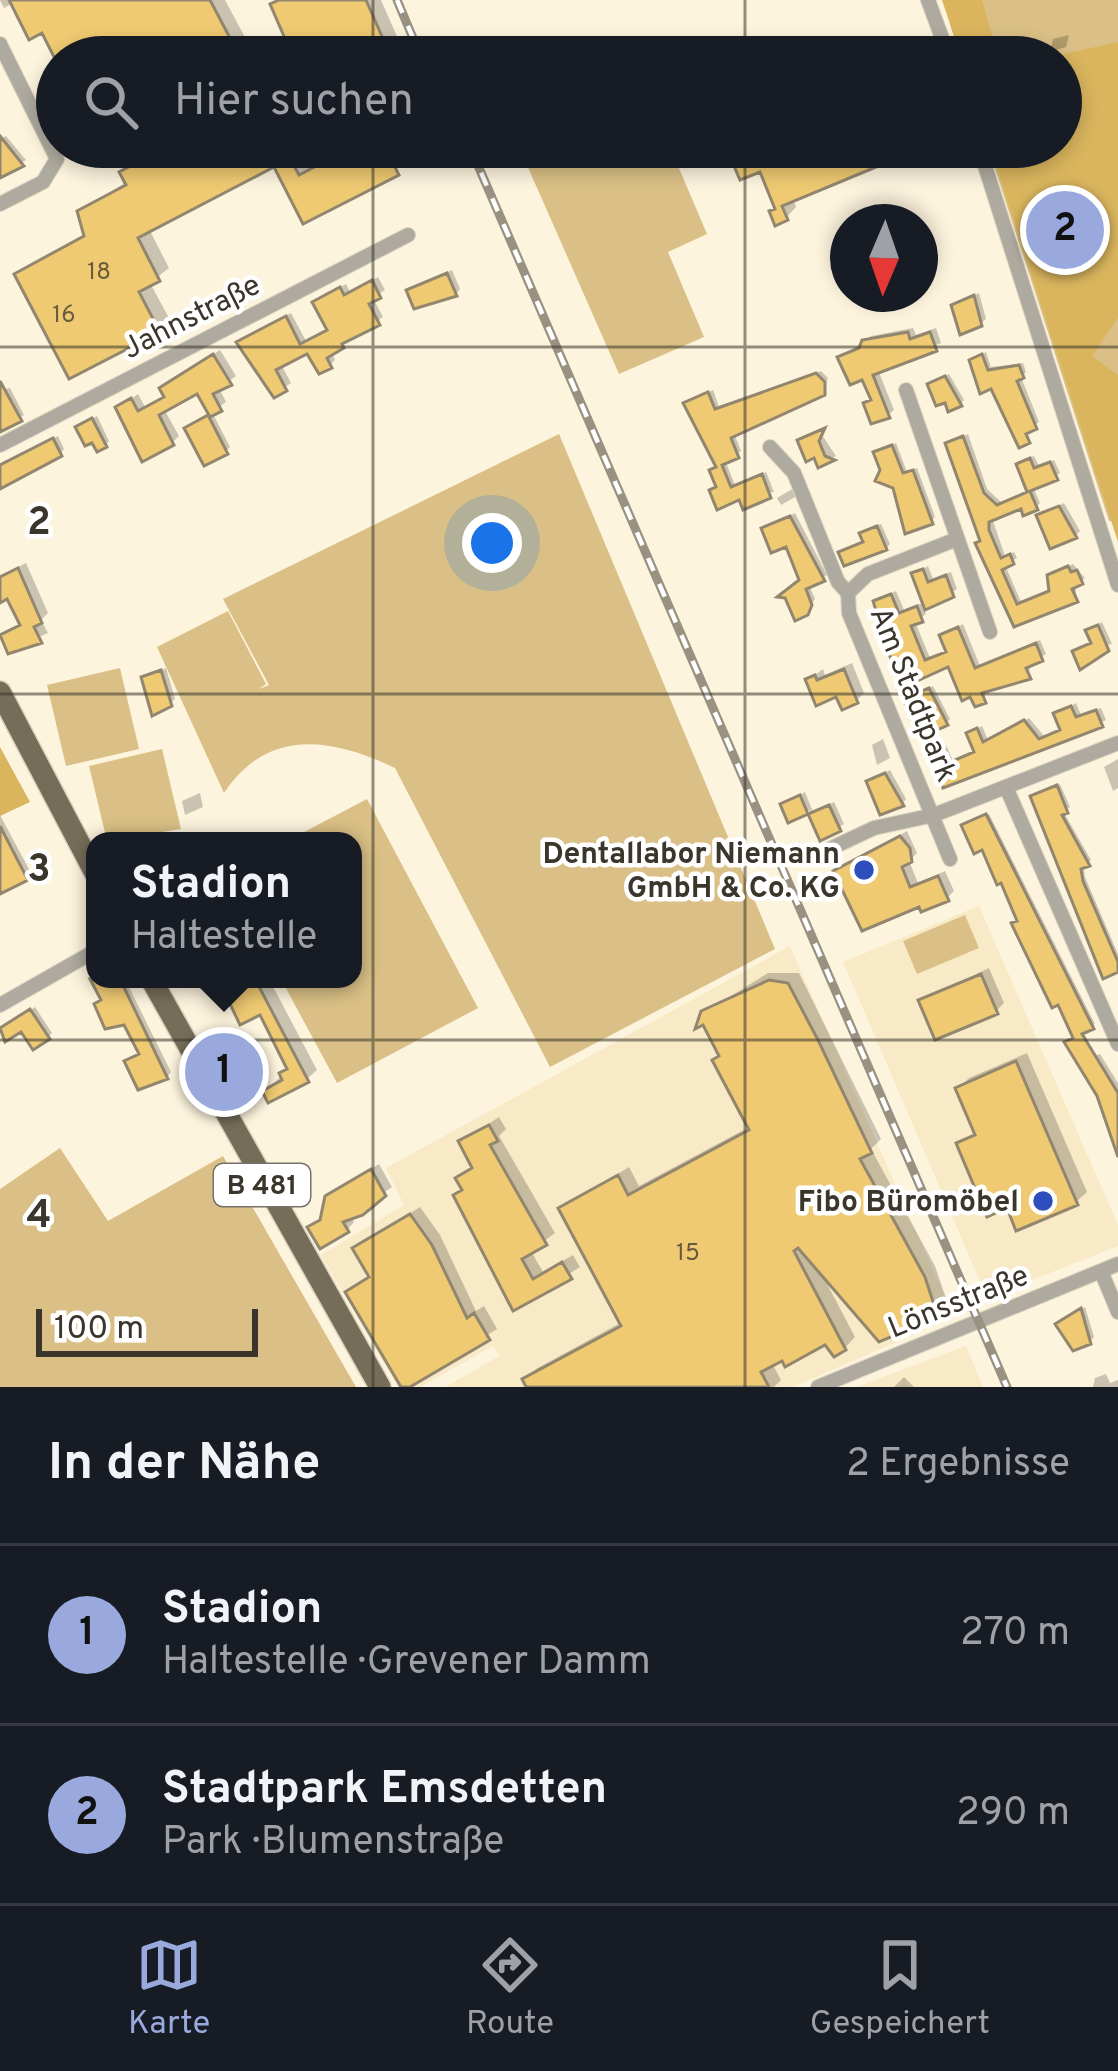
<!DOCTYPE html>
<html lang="de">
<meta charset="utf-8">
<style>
:root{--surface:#171b24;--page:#20242c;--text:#f1f3f6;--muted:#9ea1a6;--line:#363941;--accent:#99a9dd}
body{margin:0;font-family:Overpass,sans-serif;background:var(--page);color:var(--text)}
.compass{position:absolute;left:830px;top:204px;width:108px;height:108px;border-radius:50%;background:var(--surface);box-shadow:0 6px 18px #0003;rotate:182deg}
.scale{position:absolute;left:36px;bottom:30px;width:222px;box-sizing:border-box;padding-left:12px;border:6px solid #3b362c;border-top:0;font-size:33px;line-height:42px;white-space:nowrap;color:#3b362c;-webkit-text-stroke:9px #fff;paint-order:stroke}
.you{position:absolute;left:492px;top:543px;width:42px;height:42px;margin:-30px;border:9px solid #fff;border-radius:50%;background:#1a73e8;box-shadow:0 0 0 18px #1a73e833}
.badge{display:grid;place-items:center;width:78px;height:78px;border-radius:50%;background:var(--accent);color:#111;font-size:39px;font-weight:700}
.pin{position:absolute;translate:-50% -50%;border:6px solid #fff;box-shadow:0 3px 12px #0006}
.popup{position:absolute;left:86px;top:832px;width:276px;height:156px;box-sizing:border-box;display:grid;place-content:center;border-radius:24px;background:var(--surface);filter:drop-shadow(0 3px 9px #0005);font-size:39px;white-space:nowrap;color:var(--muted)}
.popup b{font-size:45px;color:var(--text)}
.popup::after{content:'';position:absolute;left:50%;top:100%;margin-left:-24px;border:24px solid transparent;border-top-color:var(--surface)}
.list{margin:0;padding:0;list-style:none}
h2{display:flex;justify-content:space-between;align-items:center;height:156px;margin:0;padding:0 48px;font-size:51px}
h2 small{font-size:39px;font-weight:400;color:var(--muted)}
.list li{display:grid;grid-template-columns:78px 1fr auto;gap:36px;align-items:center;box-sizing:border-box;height:180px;padding:0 48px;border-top:3px solid var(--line)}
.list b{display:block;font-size:45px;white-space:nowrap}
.list p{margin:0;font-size:39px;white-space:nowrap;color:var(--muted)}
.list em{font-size:39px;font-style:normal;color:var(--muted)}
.icon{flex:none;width:66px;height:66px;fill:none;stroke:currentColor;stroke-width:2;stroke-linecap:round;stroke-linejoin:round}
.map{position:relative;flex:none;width:1118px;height:1387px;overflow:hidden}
.search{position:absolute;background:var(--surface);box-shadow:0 6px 18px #0003;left:36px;right:36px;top:36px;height:132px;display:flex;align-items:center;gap:30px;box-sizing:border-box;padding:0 42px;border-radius:66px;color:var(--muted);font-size:45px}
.sheet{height:516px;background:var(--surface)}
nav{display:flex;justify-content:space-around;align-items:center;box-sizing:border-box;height:168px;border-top:3px solid var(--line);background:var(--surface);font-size:33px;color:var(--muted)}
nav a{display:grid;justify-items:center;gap:6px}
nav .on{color:var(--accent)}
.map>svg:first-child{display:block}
</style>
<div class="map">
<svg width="1118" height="1387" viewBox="0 0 1118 1387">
<rect width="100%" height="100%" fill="#fdf4de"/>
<path fill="#f9eac7" d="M979,906L1118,1225V1246L987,1298L843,962Z
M790,946L954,1317L793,1387H445L499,1356L493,1346L420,1387H398L321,1255L404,1205L386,1168Z
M966,1346L983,1387H856Z"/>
<path fill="#dac086" d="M943,0H1118V521H1109L988,147H1061V57H960Z
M519,147H670L707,234L668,252L704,337L619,374Z
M559,434L775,949L550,1067L395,768C332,738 268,727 224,793L157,647L228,611L266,684L259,689L269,685L223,599Z
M120,668L139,749L66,766L47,685Z
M162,749L181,829L107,841L89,766Z
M367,799L478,1008L337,1083L281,979H353V841H287Z
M965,915L979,948L917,974L903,941Z
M60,1148L108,1221L223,1156L356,1387H0V1189Z"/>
<path fill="#dab55e" d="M942,0H982L998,57H961Z
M1118,42V318L1092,356L1118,375V542L990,147H1061V57H1050Z
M0,747L30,802L0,816Z"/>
<path fill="#0003" d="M0,0H225L255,56L113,57L109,48L92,57H58L43,29L13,3L4,8Z
M278,0H381L406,57H296L273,5Z
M1069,35L1066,47L1050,52L1053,39Z
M6,136L26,160L0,175V139Z
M162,147H300L310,166L348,147H401L408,162L304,220L275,163L149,229L169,268L150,283L169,318L158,329L18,274L86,233L80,211L128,181L123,173L134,162Z
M729,147H916L793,198L796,207L786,218L762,168Z
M452,270L460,289L456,294L410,291Z
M378,277L385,290L373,298L383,317L331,352L335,360L330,365L308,351L281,364L291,383L274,394L239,342L291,313L306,341L329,329L321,297L346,284L350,292Z
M979,293L986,319L981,323L955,306Z
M913,328L916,335L936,328L941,343L878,370L894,410L888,415L867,404L873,397L863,376L841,358L871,336Z
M220,350L236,376L219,388L226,402L212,412L230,447L226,451L187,428L211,414L199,390L164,409L179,436L172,443L119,407L138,394L145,407L167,395L169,382Z
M986,352L991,367L1023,363L1026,372L1021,377L1039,422L1029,429L1028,441L972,360Z
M821,371L828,378L823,392L734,433L741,451L725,460L735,485L766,472L774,492L741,496L718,485V465L687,403L713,390L719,407Z
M949,374L964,400L960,404L930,384Z
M10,388L24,415L0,430V390Z
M97,416L109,441L106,445L82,424Z
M825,428L822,435L836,456L819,464L800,440Z
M968,434L987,489L1002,503L1030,490L1019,464L1023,460L1034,456L1039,466L1054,460L1060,473L1033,487L1040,503L1036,507L1022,505L992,518L1005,556L1014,552L1017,558L1005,565L1021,602L1052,590L1050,576L1073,564L1085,578L1076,584V599L1016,623L948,444Z
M58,436L64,449L60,454L0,485V466Z
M896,443L907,472L917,468L935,517L931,521L883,470L877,452Z
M794,488L797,496L781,505L777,498Z
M1064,503L1080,531L1075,536L1040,516Z
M795,513L827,575L809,585L815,599L806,612L803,581L787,543L764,529Z
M881,524L890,544L886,548L841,552L865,541L866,530Z
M26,563L48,613L41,620L48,633L9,650L2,636L22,622L8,595L0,599V576Z
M928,566L933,579L951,572L957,589L923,608L926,614L915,622L930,658L949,650L943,636L963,624L980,666L1040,640L1046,654L1030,663L1029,676L986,688L984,700L950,663L918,677L877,602L896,591L904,610L925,602L915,574Z
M1102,622L1112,644L1076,651L1094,641L1089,631Z
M852,663L864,693L856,701L808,680L823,669L825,675Z
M166,668L175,699L170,703L144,678Z
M933,686L950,719L946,723L907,699Z
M1076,703L1081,715L1101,708L1106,720L1026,756L1024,749L945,784L932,754L936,749L946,745L953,761L976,751L969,734L974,730L982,726L988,740L1029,718L1044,736L1063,728L1057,714Z
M883,739L890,758L877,765L872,745Z
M1118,759V788L1113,791L1104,767Z
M890,770L906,799L902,804L870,782Z
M1060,784L1070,807L1063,811L1091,860L1083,865L1085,877L1118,954V969L1036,794Z
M805,792L813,812L834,802L844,824L821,837L810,810L789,819L783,804Z
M200,793L203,807L185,815L182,801Z
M989,814L1095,1024L1083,1031L1095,1056L1100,1054L1118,1083V1148L1076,1037L1002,879L967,823Z
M0,815L31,873L0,891Z
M907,831L917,853L909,861L918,883L945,871L954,891L947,898L837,871Z
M989,968L1004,1003L996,1011L922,1001Z
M94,969L95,979H125L171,1072L167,1077L128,1061L142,1052L125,1021L104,999L90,973Z
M768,973H799L881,1139L871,1149L935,1266L948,1304L937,1314L824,1278L855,1337L845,1348L826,1342L772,1363L781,1380L774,1387H530L526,1379L536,1369L622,1322L562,1208L629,1167L639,1186L751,1126L704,1013Z
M250,979H269L317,1070L307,1079L266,1091L290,1067L261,1011L226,990Z
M35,1007L52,1033L48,1037L22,1027L5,1038L1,1030Z
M1027,1053L1087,1192L1076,1202L1008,1205L959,1144L976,1131L958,1088L969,1078Z
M499,1117L506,1129L499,1136L555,1233L531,1251L543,1272L573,1255L580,1267L515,1307L459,1179L474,1166L461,1142Z
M379,1164L392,1187L350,1216L354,1222L347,1230L311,1227L323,1217L336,1189Z
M420,1207L440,1235L476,1311L484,1306L497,1329L404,1387L348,1292L372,1275L358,1248Z
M1085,1307L1094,1337L1089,1342L1063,1320Z
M1106,1374L1110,1383L1118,1380V1387H1093L1095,1378Z
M904,1377L914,1387H894Z"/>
<path fill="#efca72" stroke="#92876e" stroke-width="3" d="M9,0H210L240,57H110L107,52L54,57L42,33L29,40Z
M279,0H366L391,57H293L270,4Z
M0,136L24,166L0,178Z
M167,147H284L299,175L353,147H385L399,175L303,224L274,167L138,238L160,281L139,292L160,332L69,379L14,274L84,236L77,211L126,185L119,172Z
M726,147H924L782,206L788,220L775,226L769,211L775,209L760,172L740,180Z
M447,273L457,296L414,309L406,290Z
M372,280L381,298L369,304L380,325L342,344L344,348L327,358L332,368L319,374L307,354L276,370L287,391L274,398L236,342L286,316L300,344L327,330L312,302L340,287L344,295Z
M974,295L982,326L960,335L951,305Z
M908,332L910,339L930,332L937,351L873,375L890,418L871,424L863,403L871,400L862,380L850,385L837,357L859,348L862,340Z
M213,354L232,385L213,394L222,411L210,417L197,394L159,415L174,445L142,462L115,407L131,398L138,411L164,397L159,388Z
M982,354L988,370L1019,365L1024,378L1017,381L1037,429L1026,434L1030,443L1019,448L991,389L980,394L969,360Z
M816,373L825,382V395L731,438L739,458L722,465L731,487L762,474L771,498L743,510L739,500L717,510L709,490L716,487L709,470L716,467L683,403L708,392L715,409Z
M945,376L962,406L948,412L945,403L936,406L927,384Z
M0,381L22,421L0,432Z
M208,415L228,454L204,466L184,428Z
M92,418L107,447L97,452L92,443L85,446L75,427Z
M825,428L819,441L825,456L835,460L818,468L814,458L806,462L797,440Z
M963,436L984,493L997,505L1027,492L1016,464L1030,458L1034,468L1050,462L1058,480L1030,491L1038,510L1023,516L1021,509L989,522V530L1001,558L1010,554L1014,564L1002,570L1017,604L1049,591L1047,575L1068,566L1071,572L1077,570L1083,584L1072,589L1078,602L1014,627L975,543L980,541L945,443Z
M53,438L62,456L0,489V465Z
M892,445L903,473L913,470L933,524L905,534L893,488L875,481L880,470L873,452Z
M1059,506L1077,538L1050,549L1036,515Z
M790,516L825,581L806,589L812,605L808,615L795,621L785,598L777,597L799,580L786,547L771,553L761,528Z
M877,526L887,550L844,566L838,552L863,542L859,533Z
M18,568L42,623L34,627L42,643L8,654L0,635L20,625L7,599L0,603V577Z
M923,569L928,582L946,575L954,597L925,610L911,573Z
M891,594L899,613L917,606L923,622L911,626L925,660L946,652L939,635L958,627L975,668L1036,643L1043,661L1026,668L1031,679L982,693L986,703L975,707L970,697L962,701L948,667L917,681L912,669L896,676L873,601Z
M1098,625L1109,651L1080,670L1072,651L1091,643L1085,630Z
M844,669L858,703L842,710L836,697L816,706L805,679L815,675L817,680Z
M161,670L172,706L152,716L141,677Z
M929,688L948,725L933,732L928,720L915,726L903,699Z
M1071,706L1076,717L1096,710L1103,727L943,788L929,753L942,747L948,763L974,752L966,733L977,728L983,742L1024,720L1039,739L1060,730L1053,713Z
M885,773L904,806L880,815L866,781Z
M1057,785L1068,813L1062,815L1090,866L1081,869L1083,881L1118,962V972L1103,979L1030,796Z
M800,795L808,814L788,823L780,804Z
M829,805L841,831L820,841L808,814Z
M986,814L1094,1029L1082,1034L1118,1093V1157L1097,1096L1064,1042L1073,1038L1058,1005L1052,1008L1011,923L1017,921L1001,883L997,885L982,850L974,854L961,825Z
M0,826L28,880L0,894Z
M900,836L910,848L912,862L902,867L910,887L938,876L949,901L921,912L919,907L862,931L833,871Z
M981,974L998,1014L935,1040L918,1000Z
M90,979H120L168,1079L138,1090L124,1061L139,1054L124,1025L105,1029L94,1004L101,1000Z
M243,979H255L309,1082L268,1103L262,1091L282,1080L279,1073L287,1069L260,1015L240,1025L223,989Z
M769,980L788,983L818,1040L872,1153L860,1159L925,1277L938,1317L879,1342L798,1248L794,1251L846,1350L834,1357L825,1345L785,1367L782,1361L761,1372L769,1387H526L522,1379L621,1326L558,1208L618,1175L628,1195L749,1130L712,1060L719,1056L703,1025L695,1029L701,1011Z
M30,1009L50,1039L33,1050L21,1032L5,1042L0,1028Z
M1016,1061L1078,1205L1016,1231L1007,1208L987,1217L956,1143L975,1135L955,1088Z
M489,1125L498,1141L490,1145L547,1245L522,1259L533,1279L562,1262L572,1279L513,1311L453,1195L462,1190L455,1178L472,1168L458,1141Z
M371,1169L386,1196L363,1215L343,1222L349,1232L320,1249L307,1227L320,1220L325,1196Z
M410,1214L432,1245L467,1318L474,1313L490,1340L410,1387H401L345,1292L369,1277L352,1248Z
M1081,1308L1091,1344L1073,1351L1055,1324Z"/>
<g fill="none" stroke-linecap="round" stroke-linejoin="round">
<defs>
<path id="street" d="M928,0L949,57
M0,44L57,159L43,182L0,204
M979,147L1118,585
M906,390L990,632
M0,445L408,235
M770,447L794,473L838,582L848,593L849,613L950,859
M848,593L868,574L957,539
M1006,787L1118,1044
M821,853L874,828L934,815L1118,743
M0,1005L95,951
M1101,1271L1118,1312
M818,1387L1118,1264"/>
<path id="primary" d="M0,692L95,873
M151,979L380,1387"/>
</defs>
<use href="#street" stroke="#dad2be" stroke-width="16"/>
<use href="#primary" stroke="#dad2be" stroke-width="24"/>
<use href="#street" stroke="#afaa9f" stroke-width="14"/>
<use href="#primary" stroke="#766d59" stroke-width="21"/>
<defs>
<path id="rail" d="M397,0L421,57
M470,147L1007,1387"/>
</defs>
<use href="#rail" stroke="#999282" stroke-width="9"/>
<use href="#rail" stroke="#fff" stroke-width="4.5" stroke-dasharray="14" stroke-linecap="butt"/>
</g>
<path fill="none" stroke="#3b362c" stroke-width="3" stroke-opacity="0.55" d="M373,0V57M745,0V57M373,147V1387M745,147V1387M0,347H1118M0,694H1118M0,1040H1118"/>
<g fill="#2e4ebe" stroke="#fff" stroke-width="4.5">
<circle cx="864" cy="870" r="12"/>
<circle cx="1043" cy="1201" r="12"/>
</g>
<g text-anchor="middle" stroke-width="9" stroke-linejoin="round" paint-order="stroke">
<g font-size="24" fill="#685b3e">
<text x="99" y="279">18</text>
<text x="64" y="322">16</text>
<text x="688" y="1260">15</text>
</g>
<rect fill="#fff" stroke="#76726b" stroke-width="3" x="214" y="1164" width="96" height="42" rx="9"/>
<g font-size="27" font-weight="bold" fill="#3b362c">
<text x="262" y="1194">B 481</text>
</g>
<g font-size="30" fill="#3b362c" stroke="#fff">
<text transform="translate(191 316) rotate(-27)" y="10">Jahnstraße</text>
<text transform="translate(914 694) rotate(68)" y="10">Am Stadtpark</text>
<text transform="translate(958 1301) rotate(-22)" y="10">Lönsstraße</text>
</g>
<g font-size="30" font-weight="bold" fill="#3b362c" stroke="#fff" text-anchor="end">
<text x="840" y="863">Dentallabor Niemann<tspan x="840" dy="34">GmbH &amp; Co. KG</tspan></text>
<text x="1019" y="1211">Fibo Büromöbel</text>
</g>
</g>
<g font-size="39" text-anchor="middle" font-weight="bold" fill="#3b362c" stroke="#fff" stroke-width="9" stroke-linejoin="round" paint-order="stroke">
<text x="39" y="534">2</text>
<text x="39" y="881">3</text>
<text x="39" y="1227">4</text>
</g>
</svg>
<svg class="compass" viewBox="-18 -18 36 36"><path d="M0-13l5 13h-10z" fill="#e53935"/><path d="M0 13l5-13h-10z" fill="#9ea1a6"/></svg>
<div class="scale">100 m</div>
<div class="you"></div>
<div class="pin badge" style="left:224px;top:1072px">1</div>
<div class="popup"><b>Stadion</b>Haltestelle</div>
<div class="pin badge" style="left:1065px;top:230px">2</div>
<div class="search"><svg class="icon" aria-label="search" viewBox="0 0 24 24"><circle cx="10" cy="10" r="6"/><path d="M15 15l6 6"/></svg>Hier suchen</div>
</div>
<section class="sheet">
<h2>In der Nähe<small>2 Ergebnisse</small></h2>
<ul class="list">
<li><span class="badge">1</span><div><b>Stadion</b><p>Haltestelle · Grevener Damm</p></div><em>270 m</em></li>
<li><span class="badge">2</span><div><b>Stadtpark Emsdetten</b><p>Park · Blumenstraße</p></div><em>290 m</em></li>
</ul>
</section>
<nav>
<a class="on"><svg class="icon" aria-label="map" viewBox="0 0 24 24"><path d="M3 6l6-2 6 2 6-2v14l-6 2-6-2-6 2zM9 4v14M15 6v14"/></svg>Karte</a>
<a><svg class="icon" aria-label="directions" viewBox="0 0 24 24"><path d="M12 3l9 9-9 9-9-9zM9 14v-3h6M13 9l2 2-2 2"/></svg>Route</a>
<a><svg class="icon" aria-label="saved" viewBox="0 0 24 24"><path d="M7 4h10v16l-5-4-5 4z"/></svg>Gespeichert</a>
</nav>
